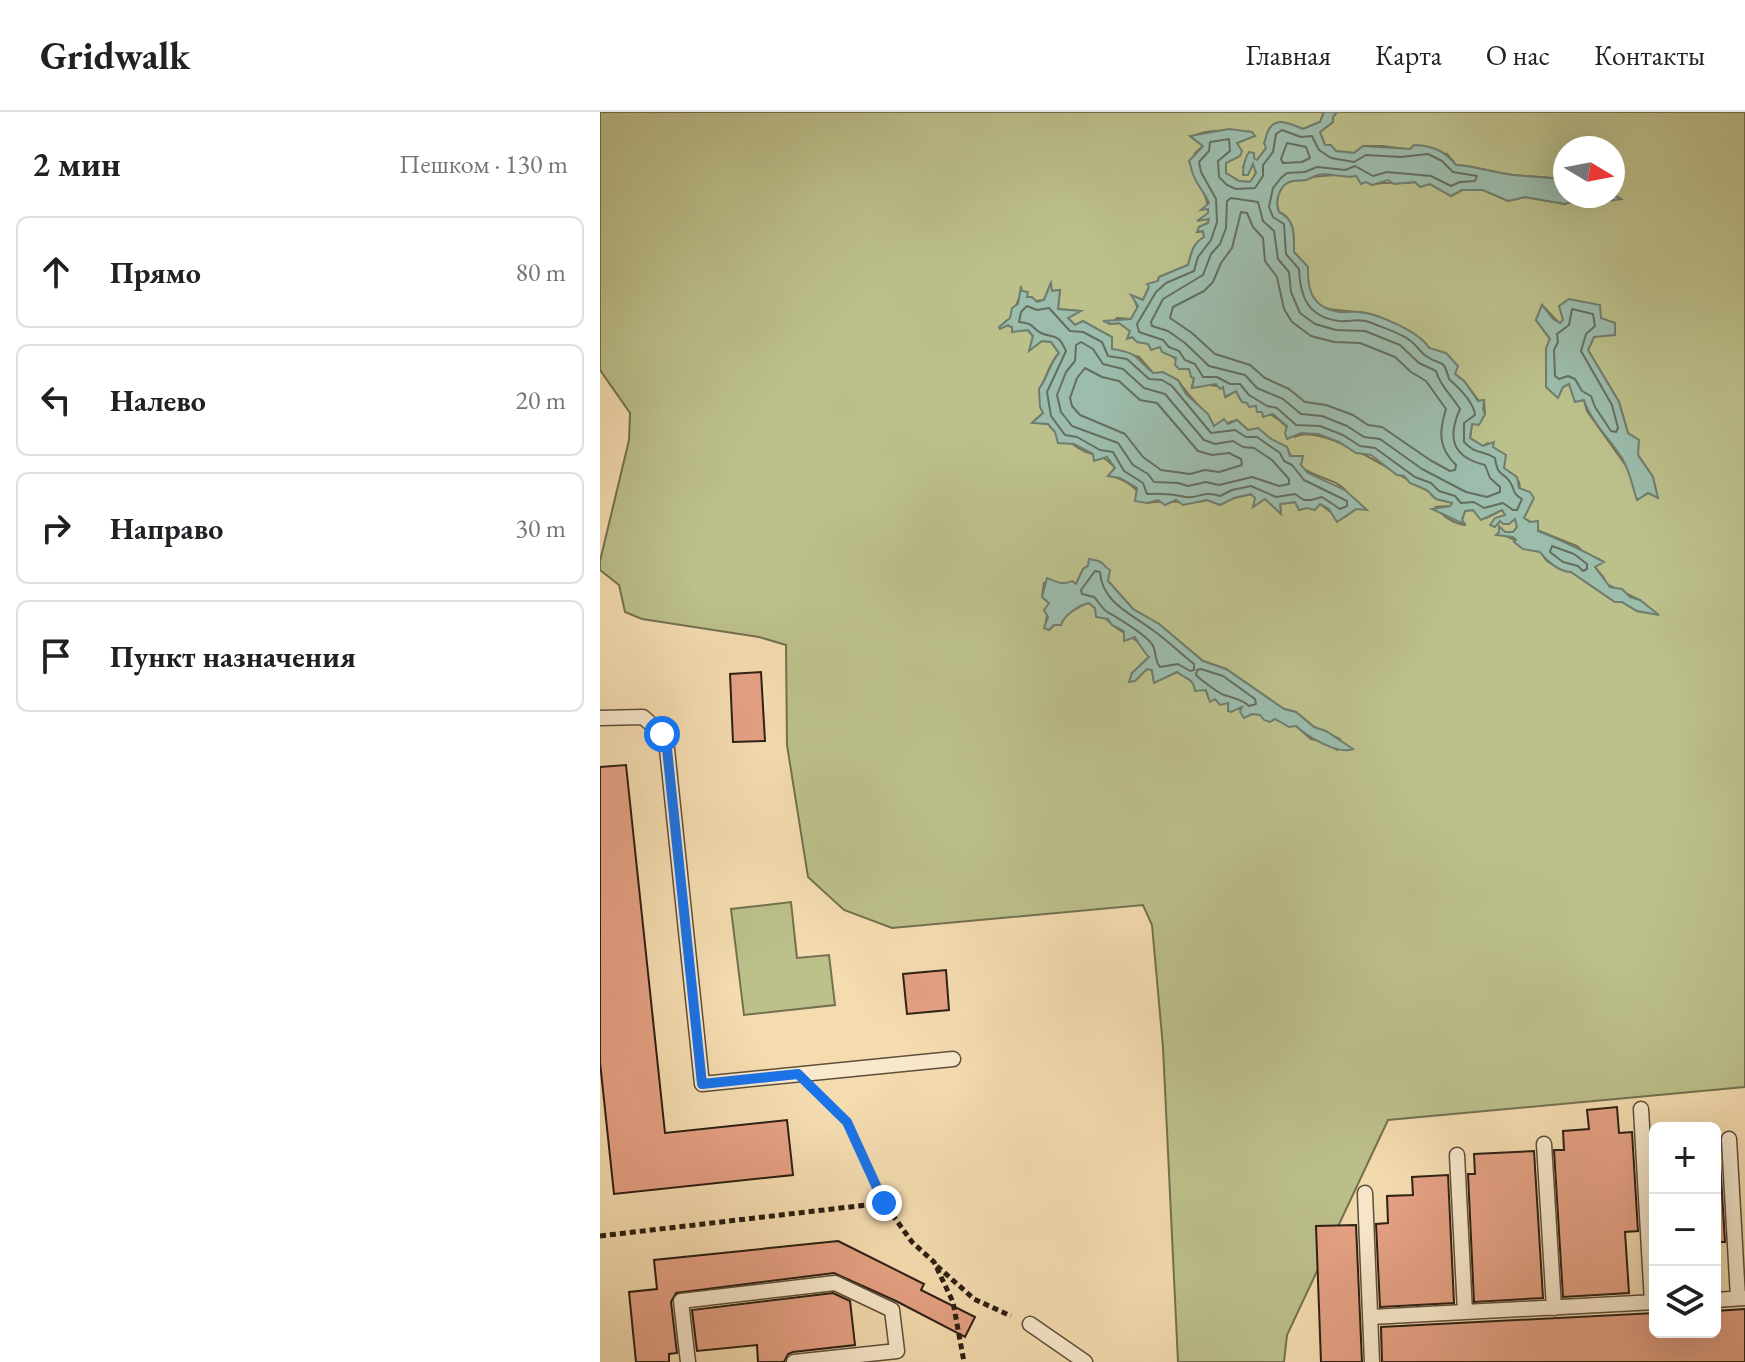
<!DOCTYPE html>
<html lang="ru">
<meta charset="utf-8">
<style>
:root{--surface:#fff;--page:#f6f6f6;--text:#202124;--muted:#757577;--line:#e0e0e0}
body{margin:0;font-family:"EB Garamond",serif;background:var(--page);color:var(--text)}
.controls{position:absolute;right:24px;bottom:24px;display:grid;overflow:hidden;border-radius:12px;box-shadow:0 8px 32px #0002}
.controls button{width:72px;height:72px;display:grid;place-items:center;padding:0;border:0;border-bottom:2px solid var(--line);background:var(--surface);color:var(--text);font:40px sans-serif}
.compass{position:absolute;left:953px;top:24px;width:72px;height:72px;border-radius:50%;background:var(--surface);box-shadow:0 8px 32px #0002;rotate:100deg}
.stop{position:absolute;width:24px;height:24px;margin:-18px;border:6px solid #1a73e8;border-radius:50%;background:#fff}
.stop.end{background:#1a73e8;border-color:#fff;box-shadow:0 2px 8px #0008}
.list{margin:0;padding:0;list-style:none}
h2{display:flex;justify-content:space-between;align-items:center;height:104px;margin:0;padding:0 32px;font-size:34px}
h2 small{font-size:26px;font-weight:400;color:var(--muted)}
.list li{display:grid;grid-template-columns:52px 1fr auto;gap:24px;align-items:center;box-sizing:border-box;height:112px;margin:0 16px 16px;padding:0 16px;border:2px solid var(--line);border-radius:12px}
.list b{display:block;font-size:30px;white-space:nowrap}
.list em{font-size:26px;font-style:normal;color:var(--muted)}
.icon{flex:none;width:44px;height:44px;fill:none;stroke:currentColor;stroke-width:2;stroke-linecap:round;stroke-linejoin:round}
.map{position:relative;flex:none;width:1145px;height:1250px;overflow:hidden}
header{display:flex;align-items:center;gap:48px;box-sizing:border-box;height:112px;padding:0 40px;background:var(--surface);border-bottom:2px solid var(--line)}
header strong{font-size:38px}
nav{display:flex;gap:44px;margin-inline-start:auto;font-size:28px}
main{display:flex}
aside{flex:1;background:var(--surface)}
.map>svg:first-child{display:block}
</style>
<header>
<strong>Gridwalk</strong>
<nav><a>Главная</a><a>Карта</a><a>О нас</a><a>Контакты</a></nav>
</header>
<main>
<aside>
<h2>2 мин<small>Пешком · 130 m</small></h2>
<ul class="list">
<li><svg class="icon" aria-label="ahead" viewBox="0 0 24 24"><path d="M12 20V5M6 11l6-6 6 6"/></svg><div><b>Прямо</b></div><em>80 m</em></li>
<li><svg class="icon" aria-label="left" viewBox="0 0 24 24"><path d="M17 20v-9H6M10 6l-5 5 5 5"/></svg><div><b>Налево</b></div><em>20 m</em></li>
<li><svg class="icon" aria-label="right" viewBox="0 0 24 24"><path d="M7 20v-9h11M14 6l5 5-5 5"/></svg><div><b>Направо</b></div><em>30 m</em></li>
<li><svg class="icon" aria-label="arrive" viewBox="0 0 24 24"><path d="M6 21V4h12l-3 4 3 4H6"/></svg><div><b>Пункт назначения</b></div></li>
</ul>
</aside>
<div class="map">
<svg width="1145" height="1250" viewBox="0 0 1145 1250">
<rect width="100%" height="100%" fill="#f4dcb0"/>
<filter id="stains"><feTurbulence type="fractalNoise" baseFrequency=".0025" numOctaves="4"/><feColorMatrix values="0 0 0 0 .2 0 0 0 0 .09 0 0 0 0 .02 0 0 0 .5 -.17"/></filter>
<radialGradient id="worn" r=".72"><stop offset=".6" stop-color="#630" stop-opacity="0"/><stop offset="1" stop-color="#630" stop-opacity=".3"/></radialGradient>
<path fill="#bcc08b" stroke="#74704f" stroke-width="2" fill-rule="evenodd" d="M0,0H724L720,10L703,17L693,14L668,25L666,36L657,48L648,47L643,55L649,57L654,51L656,61L651,70L639,69L626,61V50L633,47L637,31L654,24C632,19 612,15 591,25L603,34L595,41C591,70 613,82 608,111L599,115L598,120L603,119L604,125C592,132 591,143 588,153L559,165L558,169L549,175L543,188L533,184L538,197L531,207L517,206L511,212L519,211L530,219L528,225C550,227 571,240 585,257H589L594,266L592,275L604,272L623,275L626,285L636,279L640,287C662,297 681,305 695,325C720,309 801,365 826,378C835,382 827,381 835,386C840,389 848,389 853,391L850,394L836,395C842,404 853,411 864,413L862,408L865,399L873,398L886,406L902,398L906,402L896,410L916,407L917,415L913,420H905L906,424L940,440L947,449L958,456L971,460L1015,490H1022L1037,499L1056,502L1040,488L1006,472L1004,466L995,455L999,447L987,443L977,434L937,418L938,414L924,406L919,370L904,356V348L888,331L883,334L870,326L872,312H879L885,302L884,288L879,289L864,269L855,262C853,239 845,245 829,236C820,221 776,201 758,200C722,197 706,199 708,155L694,140C694,123 695,107 679,100C675,91 678,77 686,71C693,66 745,61 755,63C761,65 767,70 772,73C789,68 798,73 815,70L820,74L830,72L851,84L862,78H883L908,89L925,85L965,92L980,87L1003,90L1019,86L1013,83V36H965V68C947,64 931,65 913,63C894,61 876,54 856,53L847,42L782,34H763L754,41L735,39L725,33L720,20L733,10V5L737,0H1145V975L788,1008L687,1223L684,1250H578L563,935L552,813L543,793L292,816L244,798L208,765L187,633L186,533L159,525L42,507L25,500L19,473L0,458V449L29,328L30,301L0,258ZM450,173L451,179L460,178L458,197L479,199L468,206L475,213L483,210L512,225V237L539,245L553,261L578,268C589,286 605,297 615,315L637,308L648,318L687,335C698,368 732,361 747,380C750,385 753,392 756,397L745,405L735,403L720,392L699,398L695,390L680,392L681,401L665,386L654,394L656,385L652,382L634,386L620,393L607,388C588,394 568,386 547,391C537,376 527,368 509,363L515,356C501,339 496,347 480,337C469,330 456,322 448,312L433,310L443,301L439,277C448,265 448,252 459,241L451,230L442,229L430,237L433,224L428,218L412,219V215L405,213V210L411,206L422,179C429,186 432,191 444,188ZM942,193L960,212L963,208L994,225L988,238L1019,290L1028,321L1038,343L1053,365L1048,381L1038,387L1029,358L987,299L984,288L975,289L969,271L963,275H946V248L950,227L936,208ZM488,454L508,469L533,497L559,512L603,549L626,557L684,597L696,600L714,615L740,627L737,638L725,630L711,627L696,614L608,585L606,578L577,560L554,570L552,558L547,557L537,564L532,561L549,545C539,525 529,526 514,514C506,507 497,498 489,491C478,493 458,509 449,518L445,516L449,491L442,485L444,471L476,472L483,457Z
M191,790L197,846L229,843L235,893L144,903L131,797Z"/>
<path fill="#9cbcac" stroke="#707e6f" stroke-width="2" d="M724,0H737L733,5V10L720,20L725,33H731L736,39L754,41L763,34L810,37L814,33C833,34 844,38 856,53C876,54 894,61 913,63C931,65 947,64 965,68V84L1013,83L1021,87L1003,90L980,87L965,92L925,85L908,89L883,78H862L851,84L830,72L820,75L815,70L794,72L788,68L772,73L766,70L761,72L756,64C743,67 731,60 718,63C714,64 710,67 706,68C702,69 697,68 693,69C680,71 674,89 679,100C695,107 694,123 694,140L708,155C707,179 713,196 739,200C745,201 752,199 758,200C777,201 820,220 829,236L846,241L858,254L855,262L864,269L878,289L884,288L883,297L885,302L879,313L872,312L870,326L883,334L894,330L893,335L906,343L904,356L917,365L919,376L930,380L934,386L924,406L930,410L938,409V419C961,428 982,438 1004,450L995,455L1010,475L1022,477L1030,485L1040,488L1059,503L1037,499L1022,490H1015L971,460C959,460 947,449 940,440L923,437L914,430L916,428L913,425L896,423L899,420V414L905,420H913L917,415L915,407L909,412H903L900,409L895,415L890,413L895,406L905,403L902,398L881,408L873,398L865,399L862,408L866,413L832,397L850,394L852,391L836,387L827,378L810,371L804,364L797,363L771,343L756,341L739,330L718,322L701,321L687,327L685,321L687,314L673,302L663,305L662,300H657L656,294L649,295L647,291L642,290L636,279L625,285L623,275L620,277L616,272L592,276L594,266L591,265L589,257H579L575,253L576,246L562,240L560,235L551,238L548,232L537,230L532,225L527,227L530,219L519,211L511,212L503,209L531,207L538,194L531,183L543,188L549,175L547,172L558,169L559,165L588,153C591,143 592,132 604,125L603,119L597,120L599,115L608,111L609,107L597,109L608,101V97L601,98L609,91C605,81 596,72 593,62C591,58 591,53 589,49L603,34L590,24L629,17L652,20L655,24L637,31L642,39L640,44L626,51V61L639,69L650,70L656,61L653,52L648,63H643C643,55 645,46 649,40L654,41V46L657,48L666,36L664,31C666,27 666,23 668,19C676,2 695,14 703,17L720,10Z
M451,171L452,179L460,178L458,197L481,199L468,206L475,213L483,209L512,225V237C539,241 535,246 553,261L563,260L578,268L586,282L608,302L614,314L624,307L628,312L637,308L648,318L658,316L671,327L687,335L690,344H703L701,353L708,361L745,378L767,398L756,397L737,410L729,397L720,392L715,398L707,396L699,398L695,390L680,392L681,402L665,387L653,395L655,386L651,382L634,386L620,393L607,388L583,393L576,388L565,393L558,388L547,391L535,389L537,376L520,366L508,364L515,356L507,345L494,349L493,342L474,332L458,331L455,320L448,312L432,311L443,301L440,295L439,277C448,265 449,252 459,241L451,230L442,229L429,239L433,224L428,218L412,220V215L408,213L400,217L399,215L410,206L412,196L418,192L421,174L422,179L428,180L427,185H432L437,190L444,188Z
M969,187L1000,193L1001,206L1015,211V223L994,225L988,238L1019,290L1028,321L1039,328L1038,343L1053,365L1058,386L1048,381L1037,388C1032,374 1030,359 1022,346C1010,327 991,310 984,288L975,290L969,272L963,275L958,286L946,275V236L950,227L936,208L942,193L953,207L960,211L963,208L959,194Z
M489,447C507,450 499,451 510,458L508,469L533,497L559,512L603,549L626,557L684,597L696,600L714,615L726,619L753,637C738,643 708,625 696,614L689,615L675,607L670,610L664,608L660,603L652,602L644,606L640,600L642,595L631,600L628,599V591L620,593L615,587L610,590L606,578L595,579C594,566 585,567 577,560L554,571L552,558L547,557L535,569L529,570L532,561L549,545C547,544 536,528 535,525L524,529V519L512,513L508,507L496,505L495,496L489,491C479,493 464,503 461,513H454L449,518L444,516L448,505L444,498L449,491L442,485L447,466C455,469 463,474 472,469L476,472L483,457L488,454Z"/>
<g fill="none" stroke-linecap="round" stroke-linejoin="round">
<path stroke="#646e60" stroke-width="2" d="M682,18L701,25L712,24L719,38L731,46L754,50L766,43L801,45L828,42L842,49L853,60L877,64L875,69L860,70L851,74L831,64L787,60L773,64L755,54L745,58L717,55L705,60L687,61L681,66L673,76L669,95L673,105L684,112L686,142L699,157C700,185 708,205 739,209C749,210 759,206 769,210C781,215 798,220 808,227C816,232 819,239 826,244C843,256 842,243 849,267C858,275 874,291 875,303L864,311V330C876,343 883,338 895,346C898,366 902,358 910,370C916,379 911,380 922,387L917,398H913L903,391L884,396L874,390L861,391L855,384L839,379L831,371L815,365L775,336L760,334L743,323L720,314L696,313L677,296L667,294L649,283L640,272H630L617,265H603L595,252L585,248L579,239L569,235L563,228L539,220L537,212L556,180L566,171L594,159L598,145L611,128L617,110L616,87L601,60L599,50L609,39L610,30L629,27L630,39L618,49L619,65L627,73L636,77L655,76L663,64V53L673,40L676,22Z
M687,31L706,35L710,46L702,50L683,51L681,47Z
M631,86L658,90L663,109L674,119L678,147L689,160L691,180L700,201L715,212L736,218L765,219L800,233L819,251L836,259C840,274 852,284 860,297C847,326 852,345 885,353L890,366L900,375V380L887,385L866,380L822,357L780,327L764,325L747,314L722,304L701,302L683,287L657,276L645,263L609,254L585,231L568,219L552,214L551,210L563,187L603,163L611,142L620,132L626,116L627,89Z
M641,100L647,101L653,115L663,126L665,149L677,165L684,197L692,210L711,224L734,230L760,231L795,245L811,260L826,269L846,297C839,319 838,336 856,353L855,358L850,359L830,348L782,315L768,313L753,303L726,293L705,290L689,277L665,266L650,253L615,242L592,221L570,206L573,195L604,179L613,170L621,151L632,136Z
M427,194L437,198L449,196L470,219L483,220L502,230L508,244L527,247L549,267L562,268L572,274L611,321L635,318L646,325H657L680,341L684,349L692,353L704,368L747,389V394L740,397L722,385L711,388H704L695,382L676,385L651,374L632,378L620,384C602,378 599,387 586,385C573,382 561,381 547,382L543,371L524,359L513,340L500,338L477,325L465,323L451,304L447,280L466,239C458,221 456,227 441,221C430,215 436,212 419,210L421,200Z
M972,197L993,202L995,214L986,222L981,239L1012,293L1018,316L1016,320L1011,319L995,295L991,284L982,279L975,267L968,264L959,267L955,264L954,238L958,230L957,222L969,213Z
M481,230L493,237L503,252L523,257L544,276L565,282L604,328L615,332L633,329L643,335L654,336L672,348L689,367V372L679,374L652,365L619,373L606,370L588,374L578,371L554,370L548,362L533,353L518,331L472,314L461,300L457,283L466,260L475,249L476,233Z
M485,256L502,265L519,269L540,288L557,291L598,339L612,343L629,341L641,347L642,353L619,360L605,358L590,362L561,358L543,345L525,322L480,303L472,294L470,286L477,266Z
M952,434L974,442L987,452V457L983,459L978,454L963,450L950,440Z
M495,459L500,460C502,491 532,502 554,519C568,529 580,541 594,552V558L590,559L578,552L560,555C554,548 557,540 552,532C544,521 518,506 506,499C502,496 498,489 494,485L482,482L481,478Z
M601,557L623,564L655,587L656,592L649,594C642,587 633,586 624,583C618,581 600,567 596,563L597,558Z"/>
</g>
<path fill="#e5a184" stroke="#2d2013" stroke-width="2" d="M161,560L165,629L133,630L130,562Z
M26,653L65,1021L187,1008L193,1063L14,1082L0,950V655Z
M346,858L349,898L307,902L303,862Z
M1017,995L1019,1021L1032,1020L1038,1119L1025,1120L1029,1181L963,1185L954,1038H964L963,1019L989,1017L987,998Z
M1115,1033H1119L1125,1130H1115Z
M934,1039L943,1186L874,1190L868,1062H875L874,1042Z
M848,1063L854,1191L780,1195L776,1112L788,1111L787,1084L813,1083L812,1065Z
M756,1113L762,1250H721L716,1114Z
M238,1129L324,1172L321,1178L375,1205L365,1225L296,1189L234,1161L76,1181L71,1190L77,1241L69,1242V1250H36L29,1180L57,1177L54,1148Z
M233,1181L250,1189L255,1233L193,1240L188,1242L184,1250H158L157,1233L97,1239L92,1198Z
M1145,1197V1250H782L781,1215L1055,1201V1220H1115V1199Z"/>
<g fill="none" stroke-linecap="round" stroke-linejoin="round">
<defs>
<path id="lane" d="M0,606L43,605L62,622L67,637L102,972L353,947
M1041,997L1052,1191
M1129,1027L1138,1186
M944,1032L954,1196
M857,1043L865,1200
M765,1081L772,1250
M1115,1188L1145,1186
M771,1205L1055,1190
M430,1212L485,1250
M88,1250L81,1189L235,1171L292,1198L297,1239L194,1250"/>
</defs>
<use href="#lane" stroke="#5f4f3a" stroke-width="17"/>
<path stroke="#2d2013" stroke-width="5" stroke-dasharray="6 4" stroke-linecap="butt" d="M217,981L247,1010L284,1091
M0,1124L284,1091L312,1130L334,1150L353,1190L364,1250
M337,1154L374,1187L411,1204"/>
<use href="#lane" stroke="#f8e8cc" stroke-width="14"/>
</g>
<g fill="none" stroke-linecap="round" stroke-linejoin="round">
<path stroke="#1a73e8" stroke-width="10" d="M62,622L67,637L102,972L198,962L247,1010L284,1091"/>
</g>
<rect width="100%" height="100%" filter="url(#stains)"/>
<rect width="100%" height="100%" fill="url(#worn)"/>
</svg>
<div class="controls">
<button>+</button>
<button>−</button>
<button><svg class="icon" aria-label="layers" viewBox="0 0 24 24"><path d="M12 4l9 5-9 5-9-5zM3 14l9 5 9-5"/></svg></button>
</div>
<svg class="compass" viewBox="-18 -18 36 36"><path d="M0-13l5 13h-10z" fill="#e53935"/><path d="M0 13l5-13h-10z" fill="#757577"/></svg>
<div class="stop" style="left:62px;top:622px"></div>
<div class="stop end" style="left:284px;top:1091px"></div>
</div>
</main>
